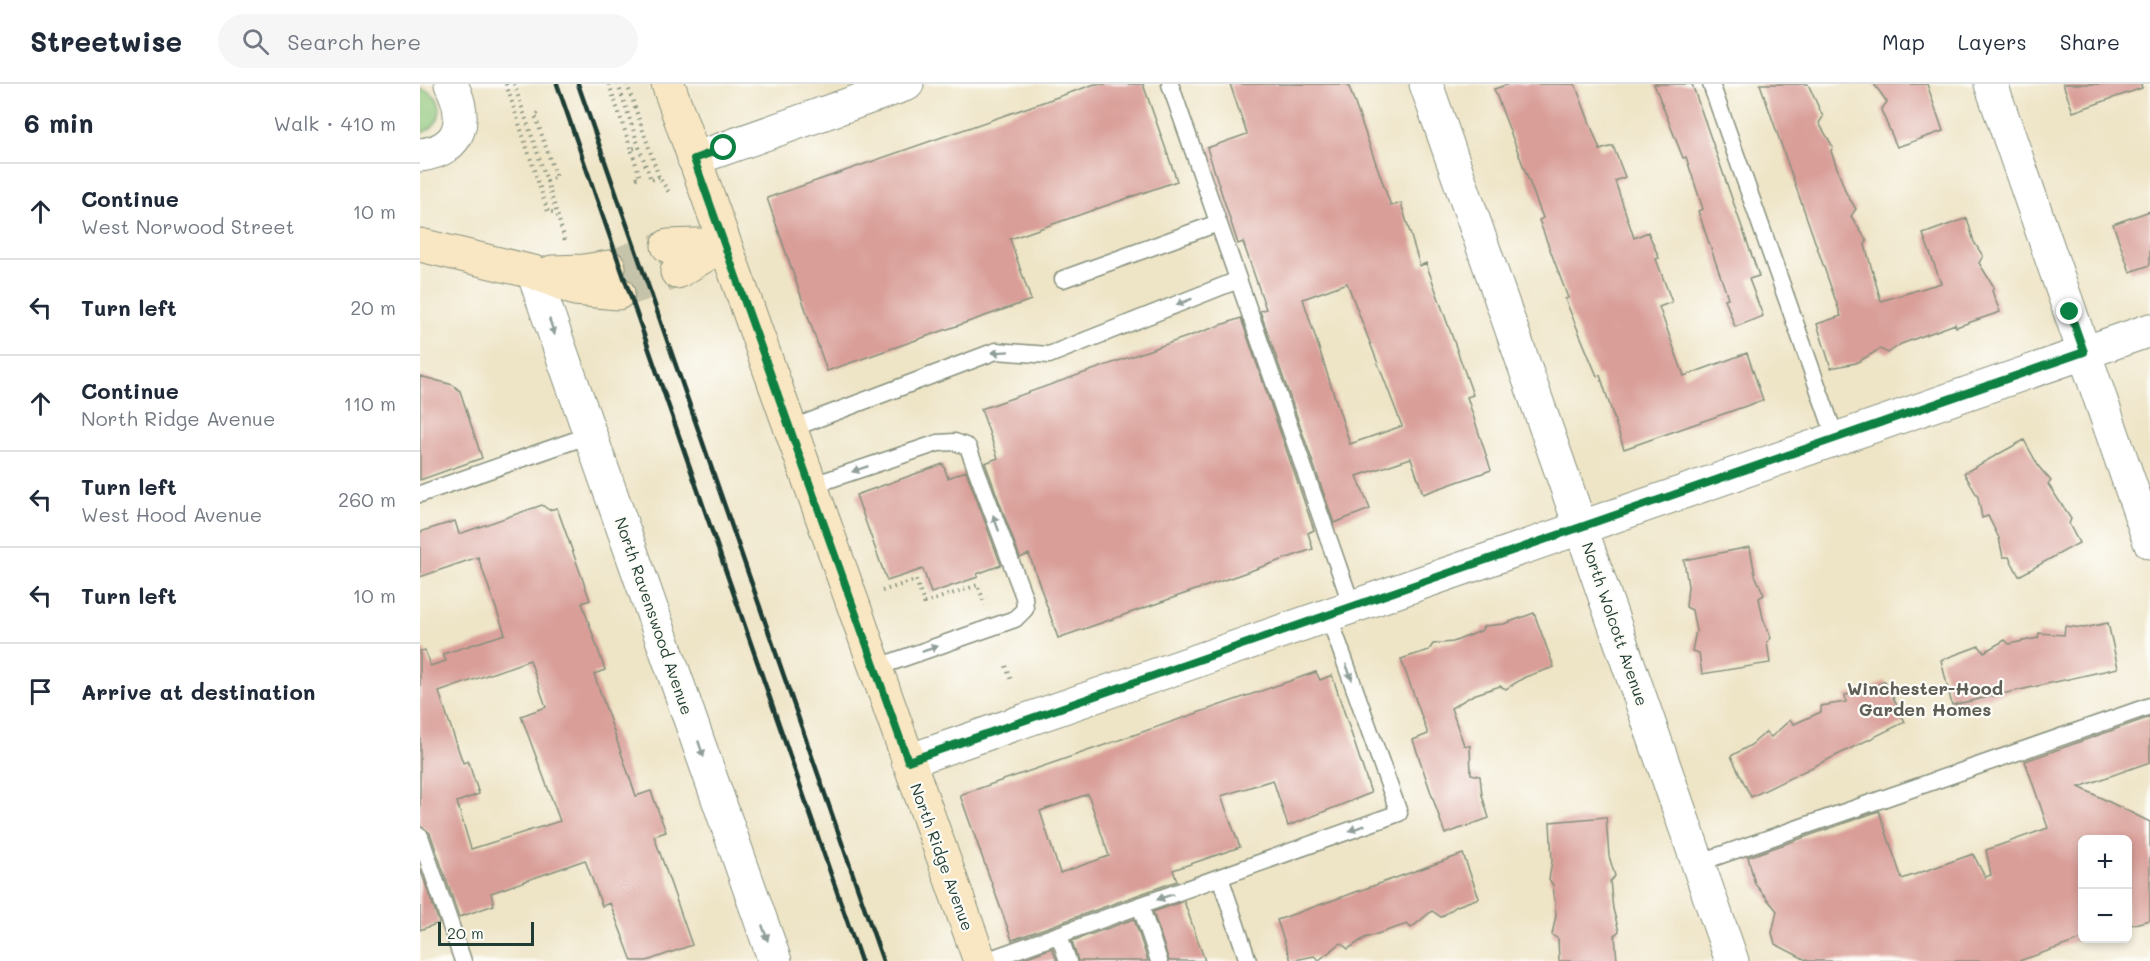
<!DOCTYPE html>
<meta charset="utf-8">
<style>
:root{--surface:#fff;--page:#f6f6f7;--text:#1f2937;--muted:#747a83;--line:#e0e1e3}
body{margin:0;font-family:Mali,sans-serif;background:var(--page);color:var(--text)}
.controls{position:absolute;right:18px;bottom:18px;display:grid;overflow:hidden;border-radius:9px;box-shadow:0 3px 9px #0003}
.controls button{width:54px;height:54px;display:grid;place-items:center;padding:0;border:0;border-bottom:2px solid var(--line);background:var(--surface);color:var(--text);font:30px sans-serif}
.scale{position:absolute;left:18px;bottom:15px;width:96px;box-sizing:border-box;padding-left:6px;border:3px solid #1f3d34;border-top:0;font-size:16px;line-height:21px;white-space:nowrap;color:#1f3d34;-webkit-text-stroke:4px #fdfcf7;paint-order:stroke}
.stop{position:absolute;width:18px;height:18px;margin:-14px;border:4px solid #0b8043;border-radius:50%;background:#fff}
.stop.end{background:#0b8043;border-color:#fff;box-shadow:0 2px 6px #0008}
.list{margin:0;padding:0;list-style:none}
h2{display:flex;justify-content:space-between;align-items:center;height:78px;margin:0;padding:0 24px;font-size:26px}
h2 small{font-size:20px;font-weight:400;color:var(--muted)}
.list li{display:grid;grid-template-columns:39px 1fr auto;gap:18px;align-items:center;box-sizing:border-box;height:96px;padding:0 24px;border-top:2px solid var(--line)}
.list b{display:block;font-size:22px;white-space:nowrap}
.list p{margin:0;font-size:20px;white-space:nowrap;color:var(--muted)}
.list em{font-size:20px;font-style:normal;color:var(--muted)}
.icon{flex:none;width:33px;height:33px;fill:none;stroke:currentColor;stroke-width:2;stroke-linecap:round;stroke-linejoin:round}
.map{position:relative;flex:none;width:1730px;height:877px;overflow:hidden}
header{display:flex;align-items:center;gap:36px;box-sizing:border-box;height:84px;padding:0 30px;background:var(--surface);border-bottom:2px solid var(--line)}
header strong{font-size:28px}
nav{display:flex;gap:33px;margin-inline-start:auto;font-size:21px}
.search{width:420px;height:54px;background:var(--page);display:flex;align-items:center;gap:15px;box-sizing:border-box;padding:0 21px;border-radius:33px;color:var(--muted);font-size:22px}
main{display:flex}
aside{flex:1;background:var(--surface)}
.map>svg:first-child{display:block}
</style>
<header>
<strong>Streetwise</strong>
<div class="search"><svg class="icon" aria-label="search" viewBox="0 0 24 24"><circle cx="10" cy="10" r="6"/><path d="M15 15l6 6"/></svg>Search here</div>
<nav><a>Map</a><a>Layers</a><a>Share</a></nav>
</header>
<main>
<aside>
<h2>6 min<small>Walk · 410 m</small></h2>
<ul class="list">
<li><svg class="icon" aria-label="ahead" viewBox="0 0 24 24"><path d="M12 20V5M6 11l6-6 6 6"/></svg><div><b>Continue</b><p>West Norwood Street</p></div><em>10 m</em></li>
<li><svg class="icon" aria-label="left" viewBox="0 0 24 24"><path d="M17 20v-9H6M10 6l-5 5 5 5"/></svg><div><b>Turn left</b></div><em>20 m</em></li>
<li><svg class="icon" aria-label="ahead" viewBox="0 0 24 24"><path d="M12 20V5M6 11l6-6 6 6"/></svg><div><b>Continue</b><p>North Ridge Avenue</p></div><em>110 m</em></li>
<li><svg class="icon" aria-label="left" viewBox="0 0 24 24"><path d="M17 20v-9H6M10 6l-5 5 5 5"/></svg><div><b>Turn left</b><p>West Hood Avenue</p></div><em>260 m</em></li>
<li><svg class="icon" aria-label="left" viewBox="0 0 24 24"><path d="M17 20v-9H6M10 6l-5 5 5 5"/></svg><div><b>Turn left</b></div><em>10 m</em></li>
<li><svg class="icon" aria-label="arrive" viewBox="0 0 24 24"><path d="M6 21V4h12l-3 4 3 4H6"/></svg><div><b>Arrive at destination</b></div></li>
</ul>
</aside>
<div class="map">
<svg width="1730" height="877" viewBox="0 0 1730 877">
<rect width="100%" height="100%" fill="#fdfcf7"/>
<filter id="ink" filterUnits="userSpaceOnUse"><feTurbulence type="fractalNoise" baseFrequency=".0167" numOctaves="2"/><feDisplacementMap in="SourceGraphic" scale="12" xChannelSelector="R" yChannelSelector="G"/><feConvolveMatrix kernelMatrix="1 2 1 2 8 2 1 2 1" color-interpolation-filters="sRGB"/></filter>
<filter id="wash" filterUnits="userSpaceOnUse"><feTurbulence type="fractalNoise" baseFrequency=".008" numOctaves="4" result="noise"/><feDisplacementMap in="SourceGraphic" scale="24" xChannelSelector="R" yChannelSelector="G"/><feGaussianBlur stdDeviation="1.35" result="paint"/><feColorMatrix in="noise" values="0 0 0 0 0 0 0 0 0 0 0 0 0 0 0 0 0 1.4 0 .05"/><feComposite in="paint" operator="in"/></filter>
<g filter="url(#wash)">
<rect width="100%" height="100%" fill="#eee4c6"/>
<path fill="#8fc67a" stroke="#578257" stroke-width="1.5" d="M0,5C28,9 25,43 0,49Z"/>
<g id="blocks">
<path fill="#d99e98" fill-rule="evenodd" d="M675,0H723L757,97L590,155L611,216L407,287L347,114Z
M810,0H928L971,122L981,119L1000,182L1006,179L1053,311L1047,313L1071,386L1003,410L991,374L937,392L950,425L914,439L840,227L846,225L823,158L818,160L787,64L827,50ZM927,199L982,342L930,360L883,215Z
M1089,0H1155L1180,66L1193,62L1205,93L1195,97L1214,154L1228,148L1239,174L1236,175L1252,218L1239,223L1264,292L1327,269L1343,316L1204,365L1180,291L1177,292L1145,215L1148,214L1119,136L1123,134L1074,5Z
M1234,0H1272L1339,192L1329,195L1343,232L1315,243L1305,215L1308,214L1278,127L1283,125L1266,73L1263,74Z
M1340,0H1388L1403,33L1399,39L1413,63L1411,67L1426,109L1436,125L1431,132L1447,157L1445,161L1461,217L1521,199L1503,150L1547,134L1554,158L1563,172L1559,179L1574,203L1572,207L1580,228L1536,243L1535,240L1481,260L1468,269L1460,265L1436,279L1411,284L1397,240L1421,232Z
M1454,0H1507L1523,47L1477,63L1461,26L1467,18Z
M1643,0H1721L1722,4L1653,28Z
M1730,127V181L1710,188L1693,140Z
M821,234L894,446L888,449L893,465L638,554L609,470L600,474L565,379L578,374L561,325Z
M0,292L33,301L40,307L62,374L0,396Z
M1604,356L1619,383L1631,397L1628,400L1651,435L1649,440L1659,459L1599,492L1589,473H1583L1579,454L1568,432L1562,434L1558,413L1544,389Z
M523,380L528,394L546,387L581,481L557,490L558,493L511,509L503,485L467,497L436,411Z
M122,421L129,426L137,424L170,516L162,519L185,586L174,590L216,712L231,707L246,748L234,752L272,861L227,877H212L190,819L182,822L165,776L71,809L74,821L39,833L10,749L0,742V567L5,566L10,582L26,577L23,570L85,550L58,473L0,493V448L35,437L39,450ZM110,576L126,623L101,632L140,737L51,765L37,718L59,710L48,677L43,679L19,608Z
M1330,463L1335,491L1344,511L1339,514L1343,534L1351,554L1347,558L1350,579L1282,590L1279,569L1272,567L1276,547L1272,526L1266,523L1268,502L1264,476Z
M1114,529L1134,583L1105,593L1086,605L1080,602L1053,611L1031,624L1044,661L1050,662L1051,690L1060,692L1062,711L1069,734L1025,750L993,656L1008,650L981,575L1009,566L1013,560L1033,558L1061,547L1064,542L1084,540Z
M1688,539L1698,584L1532,621L1521,576L1559,562L1564,568L1585,556L1589,560L1618,554L1619,549L1644,551L1645,542L1664,544Z
M896,588L900,596L912,591L951,709L868,742L853,696L801,712L820,763L753,786L757,797L592,856L540,711ZM668,710L689,772L640,789L620,727Z
M1465,597L1485,638L1331,713L1311,672L1331,661L1346,648L1351,653L1370,636L1374,640L1401,628V622L1426,618L1425,611L1446,607Z
M1730,633V678L1659,703L1730,738V836L1707,842V756H1662L1663,855L1599,877H1388L1355,860L1352,849L1357,827L1335,800L1328,773L1459,727L1482,795L1553,770L1565,793L1571,791L1566,766L1628,744L1605,677Z
M1186,733L1189,772L1195,792L1190,797L1193,825L1199,847L1195,851L1197,877H1139L1138,855L1132,851L1136,831L1133,801L1129,796L1132,777L1130,738Z
M1043,770L1059,814L1037,822L1021,833L1012,827L991,844L987,840L945,854L928,865L921,859L899,876L894,872L871,877L857,836Z
M0,784L19,839L0,846Z
M764,817L785,877H749L733,828Z
M714,835L728,877H658L652,857Z
M632,864L637,877H599V876Z"/>
</g>
</g>
<g filter="url(#ink)">
<use href="#blocks" fill-opacity="0" stroke="#86907d" stroke-width="1.5"/>
<g fill="none" stroke-linecap="round" stroke-linejoin="round">
<path stroke="#c5c3a9" stroke-width="33" stroke-dasharray="33 16" stroke-linecap="butt" d="M189,183L248,162
M198,209L257,188"/>
<defs>
<path id="service" d="M750,0L933,525
M1291,0L1416,355
M643,195L798,139
M370,345L576,267L629,271L818,196
M390,402L518,359L535,358L548,363L604,513L605,525L595,535L455,584
M0,410L170,351
M0,752L43,877
M1278,779L1730,622
M800,793L828,877
M720,821L739,877
M639,851L648,877
M565,877L979,729L909,533"/>
<path id="minor" d="M1006,0L1312,877
M1571,0L1730,458
M0,71C43,66 48,34 31,0
M274,75L487,0
M113,188L355,877
M488,677L1730,246"/>
<path id="secondary" d="M248,0L560,877
M0,161L113,188L155,205L198,209
M248,162L304,160
M132,188L164,187L189,183
M257,188L303,161"/>
</defs>
<use href="#service" stroke="#86907d" stroke-width="19"/>
<use href="#minor" stroke="#86907d" stroke-width="35"/>
<use href="#secondary" stroke="#86907d" stroke-width="35"/>
<path stroke="#86907d" stroke-width="4" stroke-dasharray="1.5 4.5" stroke-linecap="butt" d="M86,0L128,128H137
M94,0L127,97L136,93L115,31L119,29
M189,0L211,65
M198,0L219,63
M207,0L239,93L250,110
M216,94L220,93L211,65L219,63L231,96L239,93
M127,97L145,156
M462,507L496,496L504,519L558,501L565,521
M586,582L591,596"/>
<use href="#service" stroke="#fff" stroke-width="16"/>
<use href="#minor" stroke="#fff" stroke-width="33"/>
<use href="#secondary" stroke="#f9e7c3" stroke-width="33"/>
<path stroke="#1f3d34" stroke-width="4.5" d="M137,0L441,877
M158,0L463,877"/>
</g>
<defs><path id="oneway-solid" d="M-6-.8H1V-3.2L6.5 0L1 3.2V.8H-6Z" transform="scale(1.5)"/></defs>
<g fill="#8f9e9a">
<use href="#oneway-solid" transform="translate(764 218) rotate(158)"/>
<use href="#oneway-solid" transform="translate(132 243) rotate(71)"/>
<use href="#oneway-solid" transform="translate(580 268) rotate(176)"/>
<use href="#oneway-solid" transform="translate(440 385) rotate(161)"/>
<use href="#oneway-solid" transform="translate(576 439) rotate(-110)"/>
<use href="#oneway-solid" transform="translate(510 565) rotate(-19)"/>
<use href="#oneway-solid" transform="translate(929 588) rotate(70)"/>
<use href="#oneway-solid" transform="translate(281 665) rotate(71)"/>
<use href="#oneway-solid" transform="translate(937 744) rotate(160)"/>
<use href="#oneway-solid" transform="translate(745 813) rotate(161)"/>
<use href="#oneway-solid" transform="translate(345 849) rotate(71)"/>
</g>
</g>
<g fill="none" stroke-linecap="round" stroke-linejoin="round" filter="url(#ink)">
<path stroke="#0b8043" stroke-width="8" d="M304,64L274,75L488,677L1664,268L1650,228"/>
</g>
<g text-anchor="middle" stroke-width="4.5" stroke-linejoin="round" paint-order="stroke">
<g font-size="16" fill="#1f3d34" stroke="#fdfcf7">
<text transform="translate(234 532) rotate(71)" y="6">North Ravenswood Avenue</text>
<text transform="translate(1195 540) rotate(71)" y="6">North Wolcott Avenue</text>
<text transform="translate(522 773) rotate(70)" y="6">North Ridge Avenue</text>
</g>
<g font-size="18" font-weight="bold" fill="#605f57" stroke="#fdfcf7">
<text x="1505" y="611">Winchester-Hood<tspan x="1505" dy="21">Garden Homes</tspan></text>
</g>
</g>
</svg>
<div class="controls">
<button>+</button>
<button>−</button>
</div>
<div class="scale">20 m</div>
<div class="stop" style="left:304px;top:64px"></div>
<div class="stop end" style="left:1650px;top:228px"></div>
</div>
</main>
